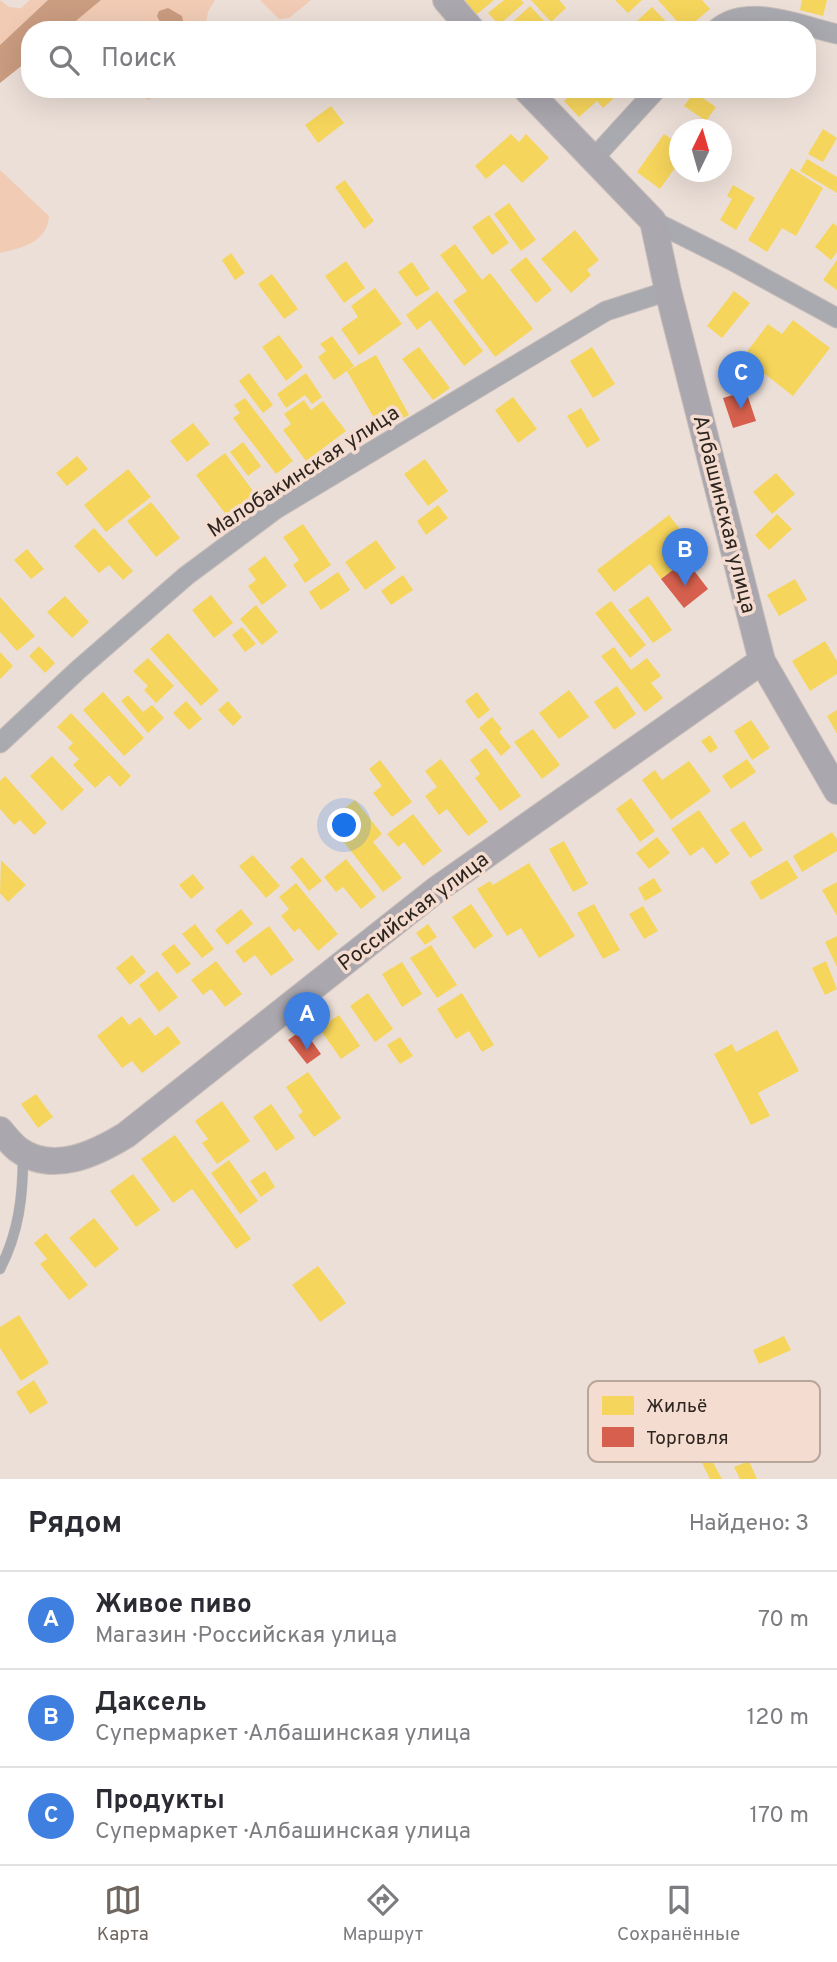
<!DOCTYPE html>
<html lang="ru">
<meta charset="utf-8">
<style>
:root{--surface:#fff;--page:#f2f2f3;--text:#2b2b33;--muted:#7c7c81;--line:#e1e1e2;--accent:#706660}
body{margin:0;font-family:Overpass,sans-serif;background:var(--page);color:var(--text)}
.compass{position:absolute;left:669px;top:119px;width:63px;height:63px;border-radius:50%;background:var(--surface);box-shadow:0 7px 28px #0002;rotate:5deg}
.you{position:absolute;left:345px;top:826px;width:24px;height:24px;margin:-18px;border:5px solid #fff;border-radius:50%;background:#1a73e8;box-shadow:0 0 0 10px #1a73e833}
.badge{display:grid;place-items:center;width:46px;height:46px;border-radius:50%;background:var(--accent);color:#fff;font-size:23px;font-weight:700}
.pin{position:absolute;translate:-50% -58px;filter:drop-shadow(0 2px 4px #0008)}
.pin::after{content:'';position:absolute;top:37px;width:24px;height:21px;background:inherit;clip-path:polygon(0 0,100% 0,50% 100%)}
.list{margin:0;padding:0;list-style:none}
h2{display:flex;justify-content:space-between;align-items:center;height:91px;margin:0;padding:0 28px;font-size:30px}
h2 small{font-size:23px;font-weight:400;color:var(--muted)}
.list li{display:grid;grid-template-columns:46px 1fr auto;gap:21px;align-items:center;box-sizing:border-box;height:98px;padding:0 28px;border-top:2px solid var(--line)}
.list b{display:block;font-size:26px;white-space:nowrap}
.list p{margin:0;font-size:23px;white-space:nowrap;color:var(--muted)}
.list em{font-size:23px;font-style:normal;color:var(--muted)}
.icon{flex:none;width:38px;height:38px;fill:none;stroke:currentColor;stroke-width:2;stroke-linecap:round;stroke-linejoin:round}
.map{position:relative;flex:none;width:837px;height:1479px;overflow:hidden}
.search{position:absolute;background:var(--surface);box-shadow:0 7px 28px #0002;left:21px;right:21px;top:21px;height:77px;display:flex;align-items:center;gap:18px;box-sizing:border-box;padding:0 24px;border-radius:28px;color:var(--muted);font-size:26px}
.sheet{height:385px;background:var(--surface)}
nav{display:flex;justify-content:space-around;align-items:center;box-sizing:border-box;height:98px;border-top:2px solid var(--line);background:var(--surface);font-size:19px;color:var(--muted)}
nav a{display:grid;justify-items:center;gap:4px}
nav .on{color:var(--accent)}
.map>svg:first-child{display:block}
</style>
<div class="map">
<svg width="837" height="1479" viewBox="0 0 837 1479">
<rect width="100%" height="100%" fill="#ecdfd8"/>
<path fill="#f1cbb4" d="M0,0L9,7L21,8L30,0H48L0,45Z
M101,0H215L208,12L205,30H185L186,26H161L164,30H65Z
M260,0H311L289,18L279,19Z
M121,89H167L149,100Z
M0,170L49,216C47,242 23,248 0,253Z"/>
<path fill="#ca9c80" d="M48,0H101L65,30H30V59L0,83V45Z
M168,8L182,16L185,30H164L157,16L159,11Z"/>
<path fill="#f6d55c" d="M465,0H494L476,15Z
M504,0H521L524,3L499,25L488,13Z
M531,0H559L566,8L551,22Z
M615,0H642L628,13Z
M658,0H702L710,9L685,30Z
M802,0H827L823,16L800,10Z
M530,6L549,26L544,30H504Z
M652,7L674,30H644L636,22Z
M577,89H606L614,98L603,108L597,101L579,117L564,101Z
M694,92L716,107L706,121L684,106Z
M331,106L344,123L318,143L305,125Z
M823,129L837,138L823,162L808,154Z
M511,134L519,142L526,134L549,158L522,183L504,164L486,179L475,166Z
M664,134L680,145V147L670,160L677,165L660,189L637,172Z
M807,159L837,177V193L800,171Z
M791,168L823,188L796,236L782,228L767,252L748,240Z
M345,180L374,221L364,229L335,187Z
M733,185L755,198L736,230L720,220L732,199L727,196Z
M509,203L536,240L521,251L494,214Z
M489,215L509,243L492,255L472,227Z
M833,223L837,226V252L831,260L815,247Z
M575,230L599,260L587,270L591,275L571,293L541,259Z
M455,244L482,280L490,273L533,329L495,357L453,301L467,291L440,255Z
M231,253L245,273L235,280L222,260Z
M526,257L552,290L536,303L510,270Z
M837,260V290L823,280Z
M346,261L365,288L344,303L325,276Z
M412,262L430,289L416,297L398,272Z
M272,274L298,309L284,319L258,284Z
M375,288L402,324L359,355L341,329L358,317L351,306Z
M437,291L483,351L464,366L430,320L417,330L406,315Z
M734,291L750,303L722,338L707,326Z
M793,320L830,348L793,396L743,357L768,324L782,334Z
M279,335L303,367L286,381L262,347Z
M332,336L354,366L334,380L318,357L326,351L320,344Z
M419,347L450,388L433,400L402,359Z
M592,347L615,384L593,398L570,361Z
M376,355L409,415L388,426L382,414L374,418L347,371Z
M249,373L273,405L263,413L239,381Z
M306,373L322,397L312,404L305,395L286,408L277,394Z
M513,397L537,429L518,443L495,410Z
M245,398L293,461L276,474L233,418L240,413L234,405Z
M304,400L311,410L323,401L346,431L306,461L283,430L291,424L284,414Z
M581,408L600,440L587,448L567,416Z
M193,423L210,444L187,462L170,441Z
M243,442L261,466L248,476L230,452Z
M225,453L256,495L227,516L196,475Z
M77,456L88,469L67,486L56,473Z
M425,459L448,491L428,506L404,474Z
M128,469L151,497L106,532L84,505Z
M776,473L795,494L772,514L753,492Z
M151,502L180,538L156,557L127,521Z
M438,505L448,518L426,535L417,521Z
M777,514L792,529L769,550L755,535Z
M669,515L697,552L661,579L650,564L614,592L597,570Z
M303,524L331,565L305,583L293,565L299,560L283,537Z
M94,528L133,571L123,580L109,565L99,573L74,546Z
M376,540L396,568L365,590L345,562Z
M27,549L44,569L31,579L14,560Z
M265,556L287,586L262,605L248,586L256,580L248,569Z
M338,572L350,590L321,610L309,592Z
M403,575L413,590L391,605L381,591Z
M795,579L807,600L779,616L767,595Z
M211,595L233,623L214,638L192,610Z
M65,596L89,622L72,638L47,612Z
M648,596L672,630L653,643L628,610Z
M0,597L35,636L17,651L0,632Z
M611,601L646,645L630,658L595,613Z
M256,605L278,632L262,645L240,619Z
M242,627L256,644L245,652L232,635Z
M168,633L219,690L201,706L150,649Z
M825,641L837,661V674L810,691L792,661Z
M39,646L55,663L45,673L29,656Z
M614,647L631,670L647,658L661,676L651,683L663,698L645,712L601,656Z
M0,652L13,666L0,679Z
M148,658L174,686L156,703L144,690L148,686L133,671Z
M617,686L636,714L614,730L594,702Z
M569,690L589,717L559,739L539,713Z
M103,692L144,738L124,756L83,710Z
M477,692L490,710L478,719L465,701Z
M128,695L143,712L152,705L164,718L148,733L121,701Z
M186,701L202,719L189,730L173,713Z
M228,701L242,717L233,726L218,710Z
M837,710V734L827,716Z
M71,713L131,776L120,787L109,775L95,788L73,765L79,759L68,748L73,743L57,727Z
M492,717L502,729L499,732L511,747L501,756L479,728Z
M751,720L770,748L752,760L734,731Z
M533,729L560,765L542,779L514,742Z
M710,735L718,748L710,753L701,741Z
M486,748L521,796L500,811L475,778L480,774L470,760Z
M52,756L84,790L62,811L30,776Z
M441,759L488,822L468,836L447,809L439,815L425,796L437,787L425,771Z
M747,759L756,772L731,789L722,776Z
M380,760L412,802L392,817L373,793L382,786L369,769Z
M689,761L711,791L671,820L642,780L655,770L662,780Z
M5,776L47,823L34,835L20,820L14,825L0,809V781Z
M631,798L655,831L640,842L616,809Z
M355,800L382,834L373,842L402,878L383,892L343,841L351,835L335,816Z
M699,810L730,854L716,864L703,847L690,856L671,829Z
M413,814L442,851L423,866L404,842L398,847L387,834Z
M744,821L763,850L750,858L730,830Z
M832,832L837,839V851L802,872L793,856Z
M657,837L670,853L649,869L636,853Z
M564,841L588,884L573,892L549,849Z
M253,855L280,886L266,898L239,866Z
M302,857L322,881L309,891L290,867Z
M346,859L376,897L361,909L343,887L336,892L324,877Z
M1,860L26,885L8,902L0,893Z
M787,860L798,878L761,900L750,882Z
M529,863L575,936L539,958L521,928L507,936L477,889L490,881L493,885Z
M193,874L204,888L191,899L179,885Z
M654,878L662,891L645,901L638,888Z
M837,882V916L822,890Z
M296,883L338,934L318,951L299,928L294,932L281,916L289,909L279,897Z
M471,904L493,936L474,949L452,917Z
M594,904L620,950L603,959L577,913Z
M643,906L658,931L644,939L629,914Z
M241,909L253,924L227,945L215,930Z
M195,924L214,949L202,958L182,934Z
M428,924L437,937L425,945L416,933Z
M269,926L294,960L271,976L255,955L244,963L235,951Z
M837,936V967L825,942Z
M174,944L191,964L177,974L161,954Z
M431,945L457,985L437,998L410,958Z
M132,955L146,972L130,985L116,968Z
M216,961L242,994L225,1007L211,989L203,995L191,980Z
M826,961L837,989L825,995L812,968Z
M402,962L422,994L402,1007L382,974Z
M157,971L178,997L159,1012L139,985Z
M368,993L393,1029L375,1042L350,1006Z
M462,993L494,1045L482,1052L469,1031L456,1039L437,1009Z
M339,1015L360,1046L341,1059L319,1028Z
M122,1016L129,1025L140,1017L155,1036L168,1026L181,1043L142,1073L132,1061L122,1068L97,1036Z
M777,1030L799,1071L758,1093L770,1116L751,1125L714,1054L732,1044L736,1052Z
M400,1037L413,1056L400,1064L387,1045Z
M308,1072L341,1118L314,1137L298,1115L303,1112L286,1087Z
M36,1094L53,1117L38,1128L21,1104Z
M222,1101L250,1141L217,1164L202,1143L208,1139L195,1121Z
M271,1104L295,1138L276,1151L253,1117Z
M175,1135L251,1239L236,1249L192,1189L173,1203L141,1159Z
M229,1160L258,1201L240,1214L211,1173Z
M265,1171L275,1187L261,1197L250,1181Z
M133,1174L160,1210L136,1227L110,1191Z
M94,1218L119,1249L95,1268L69,1238Z
M46,1233L88,1285L69,1300L40,1264L47,1259L34,1243Z
M318,1266L346,1303L320,1322L292,1285Z
M19,1315L49,1363L21,1381L0,1348V1327Z
M784,1336L791,1350L759,1364L753,1350Z
M34,1380L48,1403L30,1414L16,1392Z
M711,1459L722,1479H710L702,1463Z
M749,1461L757,1479H740L734,1467Z"/>
<path fill="#d6604d" d="M746,391L756,421L733,428L723,398Z
M686,560L708,589L684,608L661,579Z
M303,1029L321,1054L307,1064L288,1040Z"/>
<g fill="none" stroke-linecap="round" stroke-linejoin="round">
<defs>
<path id="lane" d="M0,1269C19,1232 23,1196 23,1155"/>
<path id="street" d="M715,30C746,1 801,26 837,34
M594,158L657,89
M653,221L731,260L837,318
M0,743L78,670L186,576L276,509L606,311L668,291"/>
<path id="secondary" d="M446,0L472,30
M526,89L653,221L668,291L762,661L837,791
M0,1130C6,1137 12,1145 19,1150C53,1174 95,1154 126,1135L436,890L762,661"/>
</defs>
<use href="#lane" stroke="#c8beb9" stroke-width="11"/>
<use href="#street" stroke="#c8beb9" stroke-width="21"/>
<use href="#secondary" stroke="#c8beb9" stroke-width="28"/>
<use href="#lane" stroke="#a9a9b0" stroke-width="10"/>
<use href="#street" stroke="#a9a9b0" stroke-width="19"/>
<use href="#secondary" stroke="#aaa7ae" stroke-width="26"/>
</g>
<g text-anchor="middle" stroke-width="7" stroke-linejoin="round" paint-order="stroke">
<g font-size="21" fill="#2d2520" stroke="#f4ddd0">
<text transform="translate(303 471) rotate(-33)" y="7">Малобакинская улица</text>
<text transform="translate(725 514) rotate(76)" y="7">Албашинская улица</text>
<text transform="translate(413 911) rotate(-37)" y="7">Российская улица</text>
</g>
</g>
<rect x="588" y="1381" width="232" height="81" rx="10" fill="#f4ddd0" stroke="#b8a69b" stroke-width="2"/>
<rect x="602" y="1396" width="32" height="19" fill="#f6d55c"/>
<rect x="602" y="1427" width="32" height="20" fill="#d6604d"/>
<g font-size="19" fill="#2d2520">
<text x="646" y="1412">Жильё</text>
<text x="646" y="1444">Торговля</text>
</g>
</svg>
<svg class="compass" viewBox="-18 -18 36 36"><path d="M0-13l5 13h-10z" fill="#e53935"/><path d="M0 13l5-13h-10z" fill="#7c7c81"/></svg>
<div class="you"></div>
<div class="pin badge" style="left:307px;top:1050px;background:#3f7fe0">A</div>
<div class="pin badge" style="left:685px;top:586px;background:#3f7fe0">B</div>
<div class="pin badge" style="left:741px;top:409px;background:#3f7fe0">C</div>
<div class="search"><svg class="icon" aria-label="search" viewBox="0 0 24 24"><circle cx="10" cy="10" r="6"/><path d="M15 15l6 6"/></svg>Поиск</div>
</div>
<section class="sheet">
<h2>Рядом<small>Найдено: 3</small></h2>
<ul class="list">
<li><span class="badge" style="background:#3f7fe0">A</span><div><b>Живое пиво</b><p>Магазин · Российская улица</p></div><em>70 m</em></li>
<li><span class="badge" style="background:#3f7fe0">B</span><div><b>Даксель</b><p>Супермаркет · Албашинская улица</p></div><em>120 m</em></li>
<li><span class="badge" style="background:#3f7fe0">C</span><div><b>Продукты</b><p>Супермаркет · Албашинская улица</p></div><em>170 m</em></li>
</ul>
</section>
<nav>
<a class="on"><svg class="icon" aria-label="map" viewBox="0 0 24 24"><path d="M3 6l6-2 6 2 6-2v14l-6 2-6-2-6 2zM9 4v14M15 6v14"/></svg>Карта</a>
<a><svg class="icon" aria-label="directions" viewBox="0 0 24 24"><path d="M12 3l9 9-9 9-9-9zM9 14v-3h6M13 9l2 2-2 2"/></svg>Маршрут</a>
<a><svg class="icon" aria-label="saved" viewBox="0 0 24 24"><path d="M7 4h10v16l-5-4-5 4z"/></svg>Сохранённые</a>
</nav>
